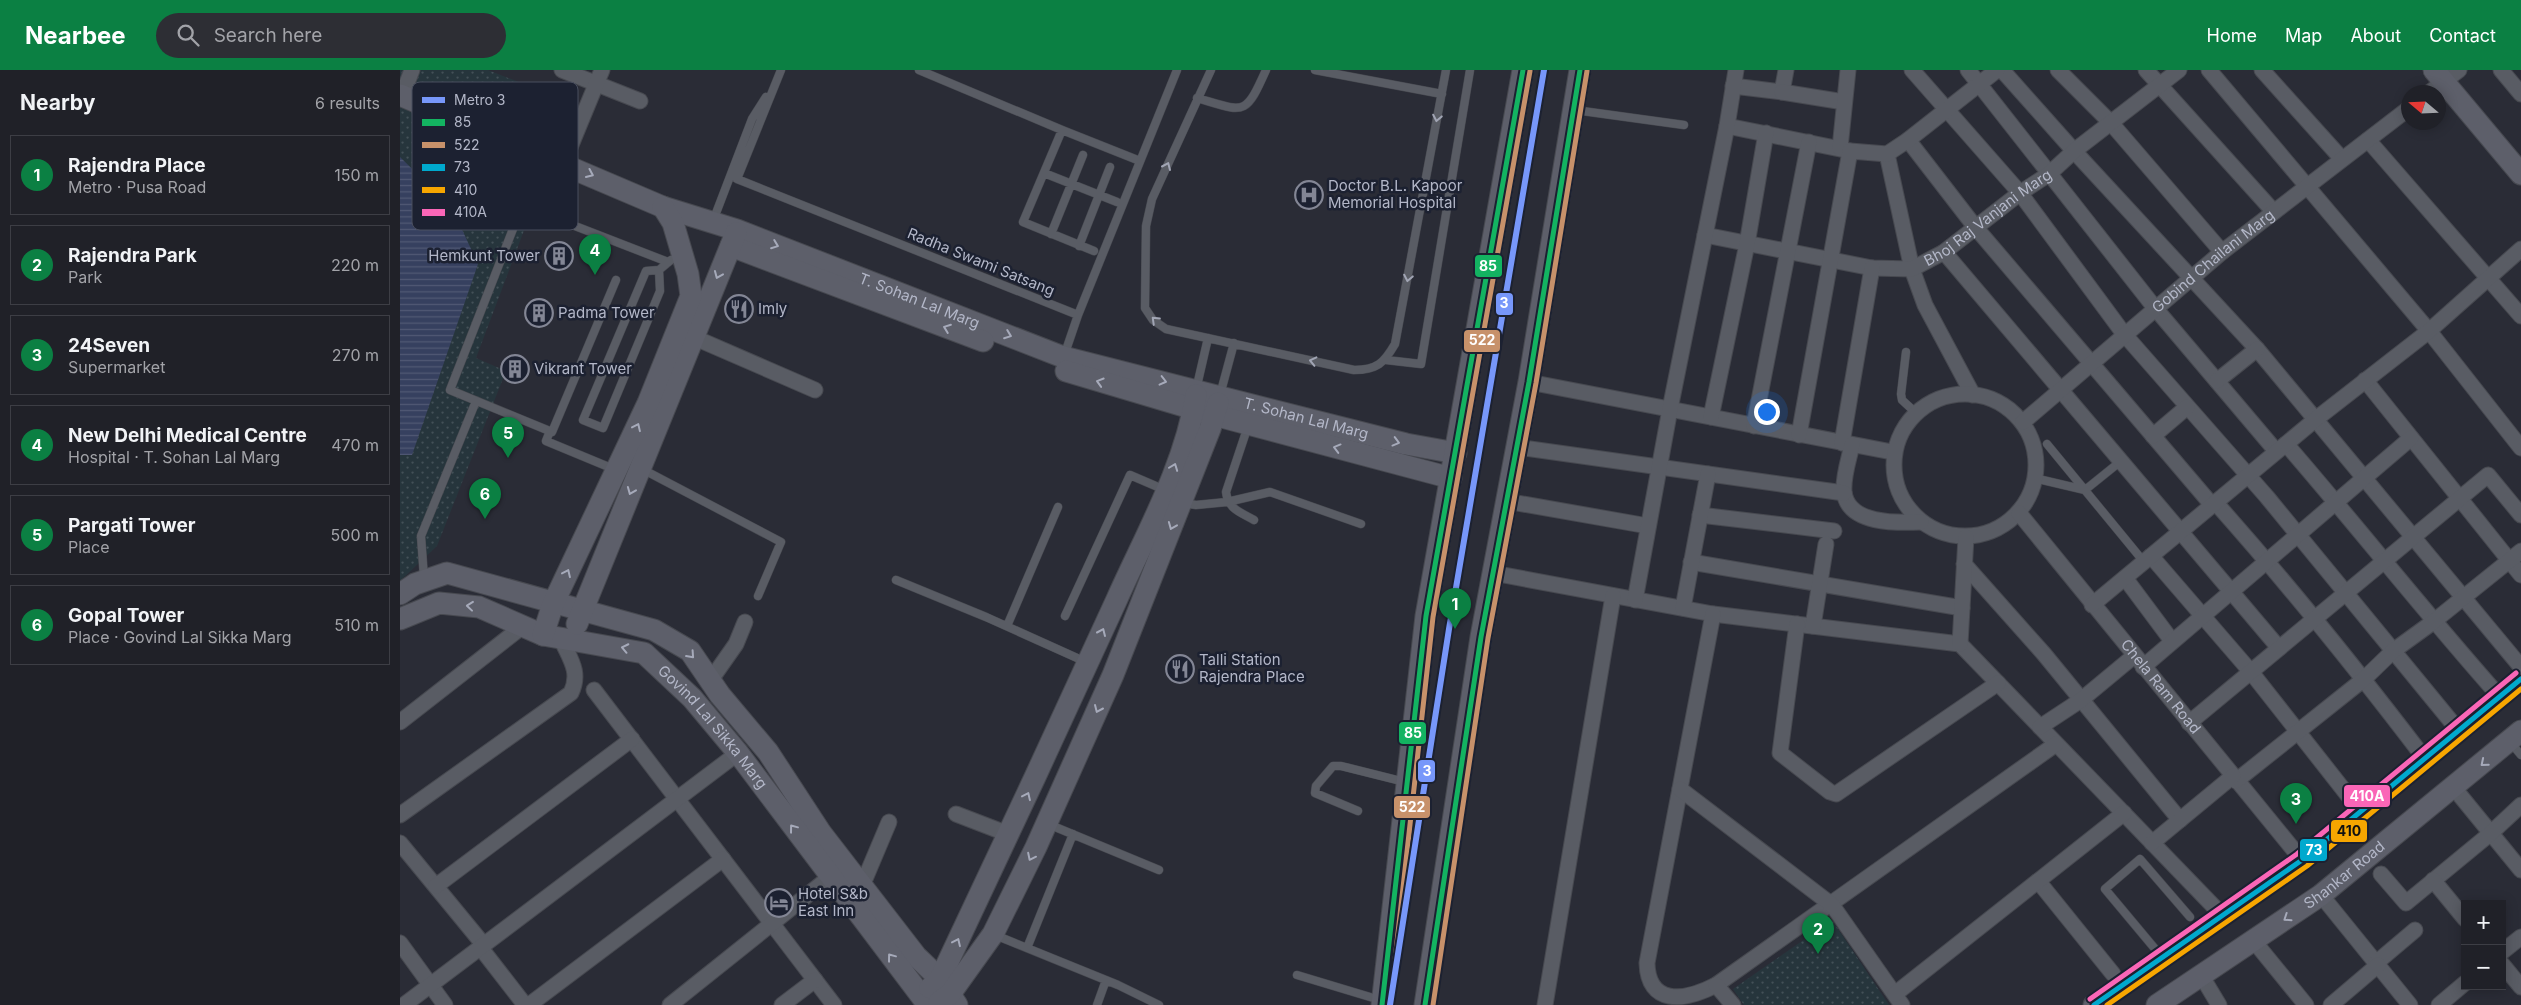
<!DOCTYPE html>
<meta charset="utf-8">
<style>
:root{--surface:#202128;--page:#2d2e34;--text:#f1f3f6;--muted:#a2a3a8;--line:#3d3e45;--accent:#0b8043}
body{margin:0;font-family:Inter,sans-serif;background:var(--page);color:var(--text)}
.controls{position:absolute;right:15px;bottom:15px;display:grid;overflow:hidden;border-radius:0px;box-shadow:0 2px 12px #0003}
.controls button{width:45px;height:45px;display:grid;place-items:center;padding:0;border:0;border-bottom:1px solid var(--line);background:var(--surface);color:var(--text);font:25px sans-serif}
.compass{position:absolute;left:2001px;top:15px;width:45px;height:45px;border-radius:50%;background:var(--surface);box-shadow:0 2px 12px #0003;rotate:289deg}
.you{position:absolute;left:1366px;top:341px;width:18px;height:18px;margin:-12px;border:4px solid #fff;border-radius:50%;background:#1a73e8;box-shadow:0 0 0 8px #1a73e833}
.badge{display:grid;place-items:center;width:32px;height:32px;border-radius:50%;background:var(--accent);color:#fff;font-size:16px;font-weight:700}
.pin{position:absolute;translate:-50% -41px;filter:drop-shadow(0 1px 2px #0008)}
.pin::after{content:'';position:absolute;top:26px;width:18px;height:15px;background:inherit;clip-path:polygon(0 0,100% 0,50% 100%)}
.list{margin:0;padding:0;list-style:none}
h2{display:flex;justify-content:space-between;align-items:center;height:65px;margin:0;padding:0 20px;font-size:21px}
h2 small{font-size:16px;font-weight:400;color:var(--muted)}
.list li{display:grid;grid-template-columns:32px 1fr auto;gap:15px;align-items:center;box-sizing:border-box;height:80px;margin:0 10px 10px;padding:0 10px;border:1px solid var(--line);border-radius:0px}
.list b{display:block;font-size:19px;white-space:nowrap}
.list p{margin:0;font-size:16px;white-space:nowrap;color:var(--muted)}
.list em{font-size:16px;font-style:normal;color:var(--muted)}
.icon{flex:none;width:28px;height:28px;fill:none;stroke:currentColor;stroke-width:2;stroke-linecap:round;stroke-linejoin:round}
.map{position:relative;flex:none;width:2121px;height:935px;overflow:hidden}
header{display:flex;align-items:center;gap:30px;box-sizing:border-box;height:70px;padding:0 25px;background:var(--accent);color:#fff}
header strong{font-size:24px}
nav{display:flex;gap:28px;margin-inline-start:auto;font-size:18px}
.search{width:350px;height:45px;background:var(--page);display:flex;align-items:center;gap:12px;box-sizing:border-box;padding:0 18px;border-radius:28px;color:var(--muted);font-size:19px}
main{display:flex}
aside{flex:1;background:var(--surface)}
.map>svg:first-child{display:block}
</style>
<header>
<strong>Nearbee</strong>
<div class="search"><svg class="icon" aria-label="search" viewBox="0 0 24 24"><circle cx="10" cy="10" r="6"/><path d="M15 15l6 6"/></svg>Search here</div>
<nav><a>Home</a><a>Map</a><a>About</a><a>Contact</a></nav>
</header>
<main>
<aside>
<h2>Nearby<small>6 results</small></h2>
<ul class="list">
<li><span class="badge">1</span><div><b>Rajendra Place</b><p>Metro · Pusa Road</p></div><em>150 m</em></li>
<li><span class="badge">2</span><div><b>Rajendra Park</b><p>Park</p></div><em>220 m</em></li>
<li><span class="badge">3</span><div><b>24Seven</b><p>Supermarket</p></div><em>270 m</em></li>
<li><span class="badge">4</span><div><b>New Delhi Medical Centre</b><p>Hospital · T. Sohan Lal Marg</p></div><em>470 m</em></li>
<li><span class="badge">5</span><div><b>Pargati Tower</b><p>Place</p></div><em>500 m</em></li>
<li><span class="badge">6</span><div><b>Gopal Tower</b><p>Place · Govind Lal Sikka Marg</p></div><em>510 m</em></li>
</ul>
</aside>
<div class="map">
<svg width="2121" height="935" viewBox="0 0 2121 935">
<defs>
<pattern id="park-dots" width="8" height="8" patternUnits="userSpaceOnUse" patternTransform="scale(1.25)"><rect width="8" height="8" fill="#26353c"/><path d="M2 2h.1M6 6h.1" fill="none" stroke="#435057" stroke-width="1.8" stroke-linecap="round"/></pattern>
<pattern id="water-rules" width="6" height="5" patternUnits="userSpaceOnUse" patternTransform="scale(1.25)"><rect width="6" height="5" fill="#36405f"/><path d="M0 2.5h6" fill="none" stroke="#515974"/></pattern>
</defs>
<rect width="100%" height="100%" fill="#2a2c36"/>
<path fill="url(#park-dots)" d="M0,0H88L172,33L76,288L106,301L37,476L0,511Z
M1432,850L1489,935H1344L1333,919Z"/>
<path fill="url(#water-rules)" d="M0,87L52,138L78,194L12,385H0Z"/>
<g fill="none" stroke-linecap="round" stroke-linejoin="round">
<defs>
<path id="lane" d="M381,0L337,109L678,245L777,0
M519,0L662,60
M811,0L752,129L746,156L745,238L753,250L766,259L954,300C977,300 984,293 995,274L1046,0
M915,0L1042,24
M797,28C845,42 845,47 866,0
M1175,40L1284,55
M644,103L717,132
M144,144L162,97
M313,151L352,49L366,27
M651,164L683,85
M679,176L710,97
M694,181L623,152L662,60L740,91
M259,200L260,221L203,358L183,350L246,201L259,200L271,190
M216,210L152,362L50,320L120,141L126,137L268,192
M1506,282L1501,324L1502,330L1516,343
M664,286L678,245
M986,290L1021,294L1070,0
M796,320L808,268
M820,325L834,273
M848,356L826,422C828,439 840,442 854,450
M150,361L146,371L216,400
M1647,374L1744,492
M242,399L381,472L358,526
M1634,408L1685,420L1721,391
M783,433L796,435L827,432L870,422L961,454
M24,508L21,466L76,331
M496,510L586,547L686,592
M665,546L730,405L765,420
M607,556L658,437
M2111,673L2121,685
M958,741L915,723L916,716L933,696H941L1005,712
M648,754L759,800
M595,865L718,915L759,935
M627,878L673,764
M1761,886L1705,819L1740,789L1790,847
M897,905L980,930
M697,935L706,910"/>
<g id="street">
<path d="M162,0L240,31"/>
<path d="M1512,0L1620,123L1724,264L1867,427L2059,661"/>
<path d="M1568,0L1755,238L1876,381"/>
<path d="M1602,0L1674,81L1857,279L2121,597"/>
<path d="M1658,0L1711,53L1822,182"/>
<path d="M1746,0L1874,142"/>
<path d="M1809,0L2029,261L2121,378"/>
<path d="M1862,0L1942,89"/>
<path d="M2101,0L2121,24"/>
<path d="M1333,16L1382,22L1386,0"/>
<path d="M1382,22L1444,32"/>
<path d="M2030,22L2059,0"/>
<path d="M2,26L12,0"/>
<path d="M1327,56L1450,81"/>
<path d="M1508,70L1576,158L1812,435"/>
<path d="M1968,70L2121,246"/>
<path d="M1440,78L1448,0"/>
<path d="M1487,84L1512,199L1525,235L1573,325"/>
<path d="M164,92L202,0"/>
<path id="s1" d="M1305,165L1472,198L1512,199L1544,182L1620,123L1649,104L1674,81L1779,0"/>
<path d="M1544,182L1879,578"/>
<path d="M293,267L415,320"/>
<path d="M1965,310L2121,505"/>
<path d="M1817,311L1857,279"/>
<path d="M1129,312L1492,382"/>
<circle cx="1565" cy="395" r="71"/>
<path d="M1311,347L1347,174L1366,63"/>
<path id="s2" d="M1623,352L1822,182L2008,39"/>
<path d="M1354,356L1409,72"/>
<path d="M1399,365L1450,81L1487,84L1508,70L1597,0"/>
<path d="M1753,366L1787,337"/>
<path d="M1442,373L1472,198"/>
<path d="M1886,374C1958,457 2026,544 2100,627"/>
<path d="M1452,375C1449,389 1443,406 1444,421C1447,455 1498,453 1521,452"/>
<path d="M1117,377L1444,423"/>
<path d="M1106,431L1248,456"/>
<path d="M1815,432C1889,515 1958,601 2025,689"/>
<path id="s3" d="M1619,443L1902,790"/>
<path d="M1300,445L1434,461"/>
<path d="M1751,486L1851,602L1961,742"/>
<path d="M1291,492L1562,538"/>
<path d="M1564,494L1644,584L1780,750"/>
<path d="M1093,503L1313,544L1560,574L1823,846"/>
<path d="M1725,508L1772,571"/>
<path d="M1235,530L1270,339L1327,56L1336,0"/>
<path d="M1692,535L1916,349L2029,261L2121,179"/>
<path d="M1283,538L1308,404"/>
<path d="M1313,544L1247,893C1248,935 1283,932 1316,915L1656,674"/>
<path d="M1397,554L1380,683L1430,722L1436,724L1598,613"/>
<path d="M1413,556L1426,474"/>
<path d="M1560,574L1566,467"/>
<path d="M1743,597L2011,368"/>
<path d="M310,611L336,574L345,552"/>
<path d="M194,620L434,935"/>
<path d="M0,652L123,556"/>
<path d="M1789,653L2088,405L2121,445"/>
<path d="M1640,657L1681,630L1734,586"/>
<path d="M1836,711L1964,609L1993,581L2033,552L2121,481"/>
<path d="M2054,718L2121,800"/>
<path d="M1280,719L1432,835L1502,935"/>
<path d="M556,744L608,764"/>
<path d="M0,745L171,623C181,602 170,589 161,569"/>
<path d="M0,773L83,874"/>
<path d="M1752,773L1833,706"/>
<path d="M1981,804L2006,833L2091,763L2121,735"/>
<path d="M2033,810L2065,849"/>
<path d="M1638,811L1713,904"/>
<path d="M36,816L232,669"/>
<path d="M462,816L489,752"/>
<path d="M1921,825L2010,935"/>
<path d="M1853,870L1906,935"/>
<path d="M0,873L45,935"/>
<path d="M80,877L125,935"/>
<path d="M2102,882L2121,867"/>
<path d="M1976,893L2015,860"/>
<path d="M2102,894L2121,917"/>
<path d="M1801,905L1819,935"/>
<path d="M1316,915L1333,935"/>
<path d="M1495,924L1724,743"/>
<path d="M4,935L338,683"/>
<path d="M129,935L323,789"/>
<path d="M270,935L430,807"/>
<path d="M382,935L415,910"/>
<path d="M1145,935L1213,526"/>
<path d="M1931,935L1978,895"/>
<path d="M2039,935L2065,913"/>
</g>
<g id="secondary">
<path d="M2034,0L2121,104"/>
<path id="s4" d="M0,25L263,137L337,160L663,287L1006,374L1056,383"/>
<path d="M331,176L583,271"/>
<path d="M666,301L814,345L1051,408"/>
<path d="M0,524L15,514L47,503L254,560L290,581L320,625L368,682L421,763L516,886L540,909L557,935"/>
<path id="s5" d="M0,549L39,533L79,537L143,565L244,583L292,628L338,683L528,935"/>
<path d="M177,554L336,163"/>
<path d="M143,565L153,534L248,333L291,226L288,204L273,153L263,137"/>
<path d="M530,918L540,909C600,783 659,656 717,529C746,464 785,396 796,325"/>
<path d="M539,932L550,924L593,864L636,777L713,605L810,359L818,333"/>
<path d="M982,935L1026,546L1123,0"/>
<path d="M1025,935L1081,567L1129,312L1180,0"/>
<path d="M1694,935L1902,790L2121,609"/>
<path id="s6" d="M1757,935L1921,825L2121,661"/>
</g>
</defs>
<use href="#lane" stroke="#474950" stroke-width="9"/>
<use href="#street" stroke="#474950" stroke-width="17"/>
<use href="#secondary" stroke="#474950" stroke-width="23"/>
<use href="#lane" stroke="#595c64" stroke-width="8"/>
<use href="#street" stroke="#595c64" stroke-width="15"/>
<use href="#secondary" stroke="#5d5f6a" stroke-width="21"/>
<defs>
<path id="bus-1" d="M982,935L1026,546L1123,0
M1025,935L1081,567L1129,312L1180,0"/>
<path id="bus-2" d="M990,935L1033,547L1130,1
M1033,935L1088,568L1136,313L1187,1"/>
<path id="bus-3" d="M1694,935L1902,790L2121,609"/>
<path id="bus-4" d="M1707,935L1907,796L2121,619"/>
<path id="bus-5" d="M1690,929L1897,784L2116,603"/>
</defs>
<use href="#bus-1" stroke="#1c2131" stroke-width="9"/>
<use href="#bus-2" stroke="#1c2131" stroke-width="9"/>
<use href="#bus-3" stroke="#1c2131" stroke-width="9"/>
<use href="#bus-4" stroke="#1c2131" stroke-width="9"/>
<use href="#bus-5" stroke="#1c2131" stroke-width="9"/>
<use href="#bus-1" stroke="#13b361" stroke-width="5"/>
<use href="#bus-2" stroke="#c7916a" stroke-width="5"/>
<use href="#bus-3" stroke="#00a9ce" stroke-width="5"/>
<use href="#bus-4" stroke="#f7a600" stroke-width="5"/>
<use href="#bus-5" stroke="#fa66b7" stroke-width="5"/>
<defs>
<path id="metro-1" d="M990,935L1049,559L1144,0"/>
</defs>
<use href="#metro-1" stroke="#1c2131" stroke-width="10"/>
<use href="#metro-1" stroke="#7797fa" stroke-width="6"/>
</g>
<defs><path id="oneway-chevron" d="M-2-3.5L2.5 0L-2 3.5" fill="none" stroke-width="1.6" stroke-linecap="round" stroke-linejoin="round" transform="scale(1.25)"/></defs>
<g stroke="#a1a5b4">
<use href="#oneway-chevron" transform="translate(1037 48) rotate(101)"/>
<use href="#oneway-chevron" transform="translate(767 96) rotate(-66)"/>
<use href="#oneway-chevron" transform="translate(1008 208) rotate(101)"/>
<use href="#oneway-chevron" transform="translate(755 250) rotate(-136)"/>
<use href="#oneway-chevron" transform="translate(913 291) rotate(-167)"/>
</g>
<g stroke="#a6aaba">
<use href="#oneway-chevron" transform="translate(190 104) rotate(24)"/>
<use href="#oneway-chevron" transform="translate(375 175) rotate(21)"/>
<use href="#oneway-chevron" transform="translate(318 205) rotate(113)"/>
<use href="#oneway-chevron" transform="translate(547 258) rotate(-159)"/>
<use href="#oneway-chevron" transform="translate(608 265) rotate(21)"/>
<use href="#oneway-chevron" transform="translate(763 311) rotate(14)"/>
<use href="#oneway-chevron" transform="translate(700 312) rotate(-163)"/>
<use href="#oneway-chevron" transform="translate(237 357) rotate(-65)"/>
<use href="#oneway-chevron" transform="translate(996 372) rotate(15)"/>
<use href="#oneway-chevron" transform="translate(937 378) rotate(-165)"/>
<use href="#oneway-chevron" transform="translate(774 397) rotate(-69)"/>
<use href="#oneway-chevron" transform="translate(231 421) rotate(112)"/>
<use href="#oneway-chevron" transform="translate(772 456) rotate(112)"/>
<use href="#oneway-chevron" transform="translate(167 503) rotate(-65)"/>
<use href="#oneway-chevron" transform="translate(70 536) rotate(-174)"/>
<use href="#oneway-chevron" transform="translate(702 562) rotate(-66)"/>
<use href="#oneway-chevron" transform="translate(225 578) rotate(-168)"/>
<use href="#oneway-chevron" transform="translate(291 585) rotate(48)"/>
<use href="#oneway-chevron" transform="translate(698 639) rotate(114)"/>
<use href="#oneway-chevron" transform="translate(2084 693) rotate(140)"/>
<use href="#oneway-chevron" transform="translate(627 726) rotate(-65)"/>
<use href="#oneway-chevron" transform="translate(393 758) rotate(-127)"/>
<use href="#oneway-chevron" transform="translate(631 787) rotate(116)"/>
<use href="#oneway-chevron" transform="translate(1887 848) rotate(146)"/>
<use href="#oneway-chevron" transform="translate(557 872) rotate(-65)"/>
<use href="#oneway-chevron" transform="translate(491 887) rotate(-127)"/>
</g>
<defs>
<symbol id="hospital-ring" viewBox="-11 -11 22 22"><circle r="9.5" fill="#1c2131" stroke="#838695" stroke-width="1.5"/><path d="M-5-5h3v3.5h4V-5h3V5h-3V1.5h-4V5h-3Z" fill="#838695"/></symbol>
<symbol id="building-ring" viewBox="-11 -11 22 22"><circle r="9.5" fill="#1c2131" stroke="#838695" stroke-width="1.5"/><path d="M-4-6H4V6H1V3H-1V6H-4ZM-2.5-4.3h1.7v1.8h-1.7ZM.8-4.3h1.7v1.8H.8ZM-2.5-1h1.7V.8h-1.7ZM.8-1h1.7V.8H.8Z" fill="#838695"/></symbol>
<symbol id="restaurant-ring" viewBox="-11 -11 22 22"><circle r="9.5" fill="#1c2131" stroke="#838695" stroke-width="1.5"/><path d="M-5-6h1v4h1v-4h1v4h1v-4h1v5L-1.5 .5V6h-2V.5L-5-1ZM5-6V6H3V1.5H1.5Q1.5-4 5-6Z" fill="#838695"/></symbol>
<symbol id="hotel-ring" viewBox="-11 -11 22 22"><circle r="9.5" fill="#1c2131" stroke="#838695" stroke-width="1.5"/><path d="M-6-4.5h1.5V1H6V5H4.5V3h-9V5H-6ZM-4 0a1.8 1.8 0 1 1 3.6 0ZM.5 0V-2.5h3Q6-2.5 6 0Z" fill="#838695"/></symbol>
</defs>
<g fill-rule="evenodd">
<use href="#hospital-ring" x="893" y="109" width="32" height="32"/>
<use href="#building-ring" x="143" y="170" width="32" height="32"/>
<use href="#restaurant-ring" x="323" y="223" width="32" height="32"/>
<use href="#building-ring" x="123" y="227" width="32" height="32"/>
<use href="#building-ring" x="99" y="283" width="32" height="32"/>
<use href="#restaurant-ring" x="764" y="583" width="32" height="32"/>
<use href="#hotel-ring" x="363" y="817" width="32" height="32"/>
</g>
<g text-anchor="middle" stroke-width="5" stroke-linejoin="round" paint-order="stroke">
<g font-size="15" fill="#b3b7c8" stroke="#1c2131" text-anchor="start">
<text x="928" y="121">Doctor B.L. Kapoor<tspan x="928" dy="17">Memorial Hospital</tspan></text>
<text x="140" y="191" text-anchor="end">Hemkunt Tower</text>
<text x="358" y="244">Imly</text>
<text x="158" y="248">Padma Tower</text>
<text x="134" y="304">Vikrant Tower</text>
<text x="799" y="595">Talli Station<tspan x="799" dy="17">Rajendra Place</tspan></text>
<text x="398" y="829">Hotel S&amp;b<tspan x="398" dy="17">East Inn</tspan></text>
</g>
<g font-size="15" fill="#b3b7c8" stroke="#1c2131">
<text dy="5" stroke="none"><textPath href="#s1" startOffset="302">Bhoj Raj Vanjani Marg</textPath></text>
<text transform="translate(581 192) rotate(22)" y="5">Radha Swami Satsang</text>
<text dy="5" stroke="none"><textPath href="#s2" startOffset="249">Gobind Chailani Marg</textPath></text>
<text dy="5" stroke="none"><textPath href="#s4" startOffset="559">T. Sohan Lal Marg</textPath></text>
<text dy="5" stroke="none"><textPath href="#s4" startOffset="964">T. Sohan Lal Marg</textPath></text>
<text dy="5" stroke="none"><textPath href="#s3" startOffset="224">Chela Ram Road</textPath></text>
<text dy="5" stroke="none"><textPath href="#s5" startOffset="356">Govind Lal Sikka Marg</textPath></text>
<text dy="5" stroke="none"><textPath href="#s6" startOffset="228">Shankar Road</textPath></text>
</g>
</g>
<rect x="12" y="12" width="166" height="148" rx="8" fill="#1c2131" stroke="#494e5e" stroke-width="1"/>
<rect x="22" y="27" width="23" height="6" fill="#7797fa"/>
<rect x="22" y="49" width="23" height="7" fill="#13b361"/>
<rect x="22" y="72" width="23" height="6" fill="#c7916a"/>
<rect x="22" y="94" width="23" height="7" fill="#00a9ce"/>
<rect x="22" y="117" width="23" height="6" fill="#f7a600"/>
<rect x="22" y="139" width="23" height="7" fill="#fa66b7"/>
<g font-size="14" fill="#b3b7c8">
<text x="54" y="35">Metro 3</text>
<text x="54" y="57">85</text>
<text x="54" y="80">522</text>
<text x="54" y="102">73</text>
<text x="54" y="125">410</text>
<text x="54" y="147">410A</text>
</g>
<g stroke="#1c2131" stroke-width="2">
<rect x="1074" y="184" width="29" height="24" rx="5" fill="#13b361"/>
<rect x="1095" y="222" width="19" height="24" rx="5" fill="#7797fa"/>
<rect x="1063" y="259" width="38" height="24" rx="5" fill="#c7916a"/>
<rect x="998" y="651" width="29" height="24" rx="5" fill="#13b361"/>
<rect x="1017" y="689" width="19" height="24" rx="5" fill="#7797fa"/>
<rect x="1943" y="714" width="48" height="24" rx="5" fill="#fa66b7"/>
<rect x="993" y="725" width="38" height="24" rx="5" fill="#c7916a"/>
<rect x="1930" y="749" width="38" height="24" rx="5" fill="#f7a600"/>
<rect x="1899" y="768" width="29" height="24" rx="5" fill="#00a9ce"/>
</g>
<g font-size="14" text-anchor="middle" font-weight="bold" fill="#fff">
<text x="1088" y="201">85</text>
<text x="1104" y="238">3</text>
<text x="1082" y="275">522</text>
<text x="1013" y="668">85</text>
<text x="1027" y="706">3</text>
<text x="1967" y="731">410A</text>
<text x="1012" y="742">522</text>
<text x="1914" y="785">73</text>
</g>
<g font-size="14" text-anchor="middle" font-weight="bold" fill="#111">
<text x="1949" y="766">410</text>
</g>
</svg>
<div class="controls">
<button>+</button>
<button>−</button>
</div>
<svg class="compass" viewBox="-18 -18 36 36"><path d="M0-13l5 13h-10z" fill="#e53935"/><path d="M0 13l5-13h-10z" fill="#a2a3a8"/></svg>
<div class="you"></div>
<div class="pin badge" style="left:1055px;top:559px">1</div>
<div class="pin badge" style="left:1418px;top:884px">2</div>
<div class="pin badge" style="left:1896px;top:754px">3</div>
<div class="pin badge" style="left:195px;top:205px">4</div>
<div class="pin badge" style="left:108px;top:388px">5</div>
<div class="pin badge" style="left:85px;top:449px">6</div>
</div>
</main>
